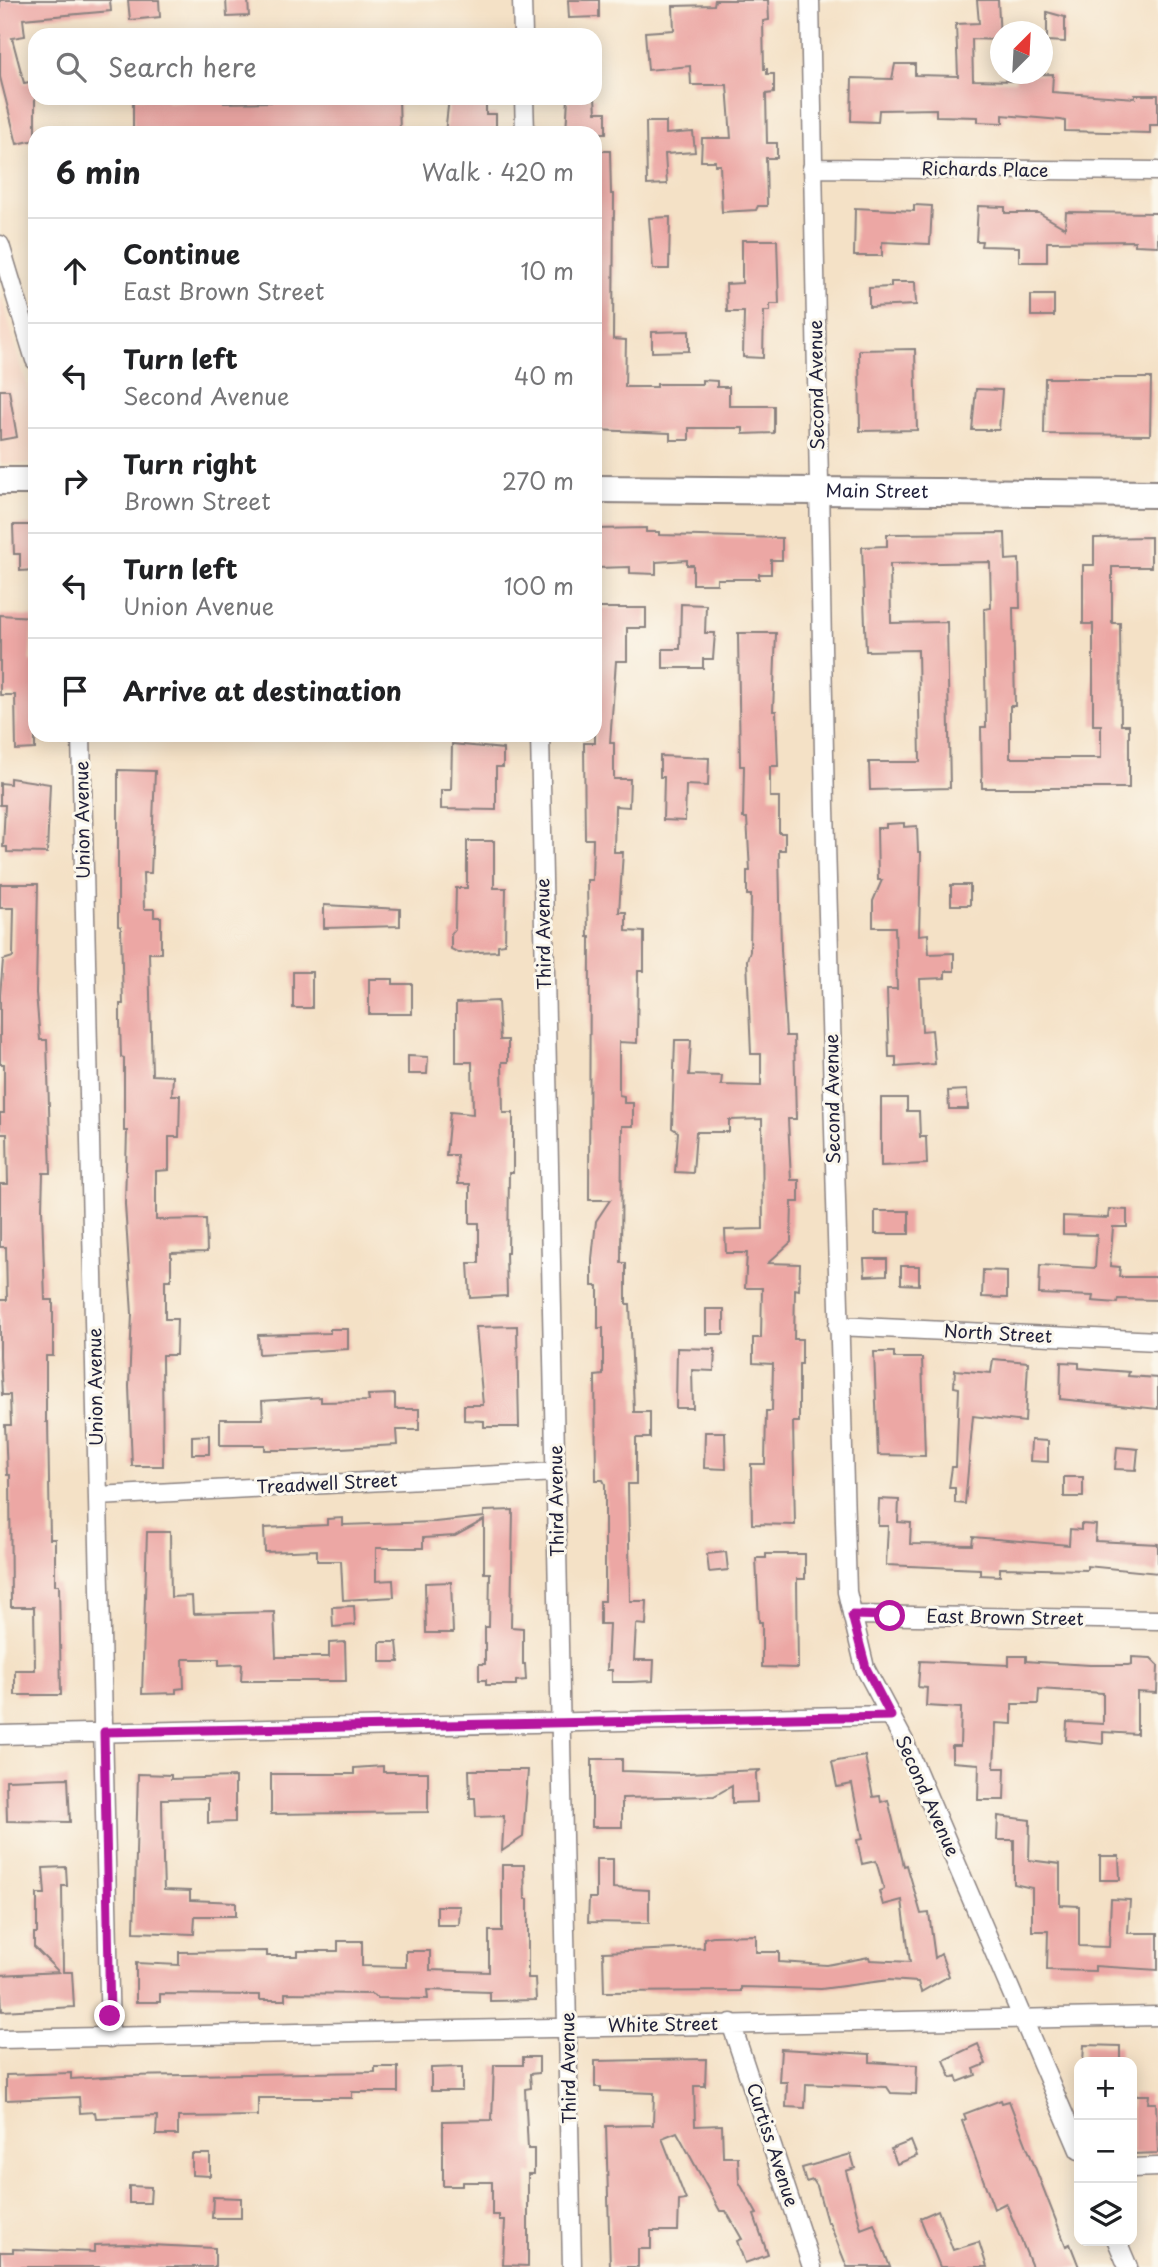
<!DOCTYPE html>
<meta charset="utf-8">
<style>
:root{--surface:#fff;--page:#f2f2f2;--text:#202124;--muted:#757577;--line:#e0e0e0}
body{margin:0;font-family:"Playpen Sans",sans-serif;background:var(--page);color:var(--text)}
.controls{position:absolute;right:21px;bottom:21px;display:grid;overflow:hidden;border-radius:14px;box-shadow:0 4px 18px #0003}
.controls button{width:63px;height:63px;display:grid;place-items:center;padding:0;border:0;border-bottom:2px solid var(--line);background:var(--surface);color:var(--text);font:35px sans-serif}
.compass{position:absolute;left:990px;top:21px;width:63px;height:63px;border-radius:50%;background:var(--surface);box-shadow:0 4px 18px #0003;rotate:24deg}
.stop{position:absolute;width:21px;height:21px;margin:-16px;border:5px solid #b5179e;border-radius:50%;background:#fff}
.stop.end{background:#b5179e;border-color:#fff;box-shadow:0 2px 7px #0008}
.list{margin:0;padding:0;list-style:none}
h2{display:flex;justify-content:space-between;align-items:center;height:91px;margin:0;padding:0 28px;font-size:30px}
h2 small{font-size:23px;font-weight:400;color:var(--muted)}
.list li{display:grid;grid-template-columns:46px 1fr auto;gap:21px;align-items:center;box-sizing:border-box;height:105px;padding:0 28px;border-top:2px solid var(--line)}
.list b{display:block;font-size:26px;white-space:nowrap}
.list p{margin:0;font-size:23px;white-space:nowrap;color:var(--muted)}
.list em{font-size:23px;font-style:normal;color:var(--muted)}
.icon{flex:none;width:38px;height:38px;fill:none;stroke:currentColor;stroke-width:2;stroke-linecap:round;stroke-linejoin:round}
.map{position:relative;flex:none;width:1158px;height:2267px;overflow:hidden}
.search{position:absolute;background:var(--surface);box-shadow:0 4px 18px #0003;left:28px;top:28px;width:574px;height:77px;display:flex;align-items:center;gap:18px;box-sizing:border-box;padding:0 24px;border-radius:21px;color:var(--muted);font-size:26px}
.panel{position:absolute;background:var(--surface);box-shadow:0 4px 18px #0003;left:28px;top:126px;width:574px;height:616px;border-radius:21px}
.map>svg:first-child{display:block}
</style>
<div class="map">
<svg width="1158" height="2267" viewBox="0 0 1158 2267">
<rect width="100%" height="100%" fill="#fbf7ec"/>
<filter id="ink" filterUnits="userSpaceOnUse"><feTurbulence type="fractalNoise" baseFrequency=".0143" numOctaves="2"/><feDisplacementMap in="SourceGraphic" scale="14" xChannelSelector="R" yChannelSelector="G"/><feConvolveMatrix kernelMatrix="1 2 1 2 8 2 1 2 1" color-interpolation-filters="sRGB"/></filter>
<filter id="wash" filterUnits="userSpaceOnUse"><feTurbulence type="fractalNoise" baseFrequency=".00686" numOctaves="4" result="noise"/><feDisplacementMap in="SourceGraphic" scale="28" xChannelSelector="R" yChannelSelector="G"/><feGaussianBlur stdDeviation="1.57" result="paint"/><feColorMatrix in="noise" values="0 0 0 0 0 0 0 0 0 0 0 0 0 0 0 0 0 1.4 0 .05"/><feComposite in="paint" operator="in"/></filter>
<g filter="url(#wash)">
<rect width="100%" height="100%" fill="#f4e1c6"/>
<path fill="#f5d3c1" d="M0,293L35,413V464L0,463Z"/>
<g id="blocks">
<path fill="#eca7a4" d="M0,0H110L111,11L23,19L25,36L12,38L24,83L35,81V140L17,144L0,77Z
M128,0H159L160,17L130,20Z
M226,0H248L249,16L227,17Z
M568,0H599V17L569,18Z
M715,0H768L769,20L763,21L764,69H767V74H774V93L766,94L767,143H777V158H766L767,206H758L756,210L722,212L720,165H715V161H701L702,138H731L727,85H691L690,66L648,70L645,32L674,30L673,6L714,5Z
M977,0H998L1000,40L972,39L973,80L1015,81L1016,75L1053,74L1052,92L1135,98V95H1158V125H1150V133L1065,131V121L1061,120L1003,115V123L978,122V117L936,116V109L879,110L878,122L851,121L852,78L892,79L895,64H915V75L958,76L956,24L979,23Z
M1047,12L1065,17V42L1047,41Z
M133,98H167V102L225,98L224,103L271,102V98H331V102L382,103V98H399L400,133L297,130V133H133Z
M449,98H486V114H496V133H445Z
M568,98H595L596,112H606V133H566Z
M646,122H666V134L693,132L695,152L665,154L667,184L647,185Z
M595,151H610L611,194H614L613,339L626,340L625,387H657V384H702V380L717,381V387H729V406H774V433L743,434V428H689V440H670V433L595,430Z
M914,205L932,206L930,244L882,242V256H854L855,208L914,211Z
M978,206L1005,207V213H1039L1065,228L1066,212L1158,213V246L1135,245V241L1047,242V262H1019V247L981,246L982,241H976Z
M670,217L669,269H653L649,218Z
M742,240H777L779,304H770V311H764L763,358L743,357L744,312H727L726,284L742,283Z
M891,282H915L916,305L869,307V288L891,287Z
M1031,295H1054V316H1031Z
M689,331V351L652,352V332Z
M915,349L917,430L860,431L859,350Z
M1045,378H1151L1150,435L1044,434Z
M976,389L1002,390L999,430H972Z
M0,390H9L17,437L0,440Z
M13,525H35V570L20,571V554H14Z
M646,528V532H659V535L782,538V560H771V574H759V579H717V584H693V565H687V560L656,562V574L630,573V567L595,568V529Z
M1005,533L1006,560L1019,559L1020,608H1013L1015,706H1010V758H1101V725H1093V624H1083V565H1094V538L1151,537V567H1112V623H1120L1121,725H1129V788H982L981,727H986L984,609L991,608L990,562L890,564L891,623L947,622L950,788L870,790L869,762H920L918,650L866,651L862,547L887,546V534Z
M681,604L706,605L705,633H715L713,659H703V668H663V649H680Z
M595,608H646V628H627V661H616L610,743H614V779H630L629,807L615,806L614,852H623L619,912H626V931L644,932V971H638L637,1043L619,1042V1095L624,1096V1103H633V1126H622L621,1263H626V1304H630L634,1412H650V1438H636V1484H628L630,1601H647L646,1625L636,1624L634,1660H654L653,1681L630,1682H612V1670H607L609,1624H600V1601H605V1484L603,1480H596L595,1376L603,1375V1328H598V1286H592V1259L596,1221L610,1200H589L590,937H588L587,880H592L593,839H585L584,743H595Z
M0,615L33,617L30,661H35V749L16,750L15,695H0Z
M738,633H776L773,711H776L778,766H770V797H779V833H785V850H779L781,950L786,1036H794L796,1119H788L791,1180H799V1202H792L791,1242L768,1263L800,1264L799,1290L795,1289L794,1339H802V1364H799V1422H793L795,1525L752,1524L751,1464H765L766,1411H772L773,1364L753,1363V1338H761L762,1288H745L747,1253H726L725,1230L763,1229L762,1119L729,1120V1132H696L693,1173L675,1172L678,1132L672,1128L675,1040H691L689,1075L722,1076L721,1085L761,1086V1054H751L747,960L750,951L751,895H747V871H750L747,818H743L744,766H740Z
M452,744L503,749V767H496V810L441,809V790H451Z
M660,756L709,758L708,786L686,785L685,821L663,820L664,777H660Z
M118,770L155,771L151,873H143L144,909H154V917H161V953H149L152,1075L173,1076L172,1095H180L179,1137H169V1170L156,1171V1220L206,1219L207,1252L171,1253V1280H165V1319H177L176,1355H162L163,1466H132L129,1386L132,1314L125,1204L127,1131H124V1058L121,1057L120,1022V1004H123L121,927L118,926Z
M10,778L50,784L47,853L7,852V847H3L5,805H0V783L10,784Z
M904,823V827L917,826L918,852H921L919,935L928,934L929,954L954,953V971H945V978L920,979L922,1031L932,1030L935,1064L896,1067V1057H889L887,989H897L895,927H873V901L882,880H878L877,828H886V824Z
M467,841H494V888H506L505,944L498,945V951L459,953L451,949V934L455,929L456,888H467Z
M0,884H38L36,993L40,1040H47L51,1173H43L42,1209L45,1300H53V1356H46V1422H48L50,1539H55V1585H59L61,1695H15V1670H35L34,1607H11L10,1475H7L5,1425H11L10,1395H2L0,1356V1300H7L6,1247H0V1184H8L7,1134H0V1113H4V1064H0V995L3,960L13,957L14,908H0Z
M951,885H970V905H951Z
M324,905L400,909V926L324,928Z
M293,972H312V1008H293Z
M369,979H393V984H412V1014H369Z
M498,1001L500,1040H508V1062H502L503,1113H513V1173H509L508,1253H506L507,1296L470,1298L468,1263H479V1223H470V1184H458L457,1155H446L450,1112L473,1114L472,1062H456V1003Z
M408,1056L428,1057L427,1074H408Z
M967,1090L968,1109H949L948,1091Z
M881,1098H907V1111H919L920,1137H926L927,1164L881,1166Z
M1109,1209L1127,1210V1227H1113L1110,1266L1120,1267L1119,1277H1158V1300L1118,1299L1117,1303L1092,1301L1093,1296L1039,1294L1040,1265L1095,1268L1097,1235L1063,1234V1216L1108,1218Z
M875,1211H909V1234H875Z
M864,1259H887V1275L865,1276Z
M901,1266H919V1285L901,1284Z
M983,1270L1007,1271V1298L982,1297Z
M706,1309H724V1334H706Z
M517,1326L519,1427H484V1421L464,1420V1405H483L476,1327Z
M330,1329H348V1349L259,1354L258,1335L330,1333Z
M677,1348L715,1349L714,1371L692,1370L693,1408H676Z
M874,1352H894V1358H922L925,1456L878,1455Z
M993,1359L1028,1362L1025,1422L973,1416L965,1504L955,1503V1488H949L952,1467H956L959,1388L954,1387L955,1370L991,1373Z
M1061,1362L1079,1363V1368L1129,1372L1128,1376L1158,1378V1409L1060,1399Z
M395,1394V1409H419V1430H396L397,1445L301,1450H265V1445H220V1419H263L262,1401L321,1397V1402L369,1401L368,1395Z
M705,1432H725L726,1469L704,1468Z
M209,1435V1454H192V1436Z
M1031,1440L1048,1441V1462L1030,1461Z
M1117,1447L1138,1449L1136,1470L1115,1469Z
M1064,1477H1083V1497H1064Z
M879,1499L899,1500L898,1522L911,1523L910,1544L972,1545L973,1537L1069,1545L1070,1529L1081,1530V1524L1096,1525L1095,1541L1158,1544V1573L1087,1566V1570L1000,1568V1576L980,1575V1569L886,1565L888,1526H878Z
M513,1510L511,1627L523,1628V1664H525L526,1680L516,1681V1685H486V1680H479V1664H485V1627H489L490,1573H484V1520L455,1536L423,1538V1548H376V1581L393,1580L394,1597L343,1600L341,1561H317V1550L265,1552L264,1528L327,1525V1519L343,1518V1525L435,1522L484,1517V1511Z
M147,1532H170L171,1597L192,1596L193,1614L274,1612L276,1657H329V1643L345,1642L346,1681H241L242,1664L219,1665V1659H183L184,1688L176,1689V1693L142,1694Z
M726,1552L728,1570L709,1572L707,1554Z
M766,1554H805V1579H797L798,1668L762,1667V1622H759L756,1558H766Z
M451,1582L453,1633H426L425,1583Z
M354,1606L355,1625L333,1627L332,1607Z
M380,1642H397L399,1662H380Z
M1009,1656H1026V1661L1039,1662L1090,1665H1128L1132,1664V1657L1151,1658L1158,1665L1157,1693L1137,1692V1734L1103,1732V1744L1066,1740L1067,1722L1103,1724V1693L1039,1689L1038,1704H1012V1724L996,1723L994,1768H1005L1004,1800H978L979,1764L952,1762V1746H960L961,1708L926,1706L927,1688L918,1687L920,1661L1009,1665Z
M865,1756L873,1797L880,1796L881,1802L888,1800L904,1866L907,1865L921,1914L929,1913L935,1958L941,1954L949,1976L921,1992L918,1982L889,1980L821,1989L741,1987V1991L604,1992L603,1952L704,1948V1938L713,1936L756,1935V1952H779V1962L827,1965L869,1957L870,1960L910,1962L902,1900L883,1905L879,1891L884,1889L876,1861L862,1864L857,1840L863,1839L852,1784L837,1787L832,1762Z
M592,1759H622V1771L687,1773L761,1770L756,1773L757,1802L732,1803V1786L714,1796L622,1798V1827H592Z
M383,1766V1772H428V1812L271,1814V1774H354V1768Z
M469,1770H528L523,1837L502,1851L504,1816L476,1817L475,1798H470Z
M138,1774L171,1775V1779L235,1777V1822L208,1823V1798L162,1799L163,1860L164,1890L190,1891V1900L236,1902V1916H195L194,1934L134,1932Z
M68,1778L70,1822L7,1821L6,1780Z
M998,1816L1030,1820L1029,1860L1060,1864V1905L1079,1906V1946L1109,1947L1111,1899L1130,1900L1128,1933H1158V1970L1095,1966V1971L1047,1970L1048,1931H1032V1888L1014,1884V1840H997Z
M1100,1856H1119L1120,1880H1100Z
M596,1859H613V1888L649,1890V1923L588,1922L589,1898H596Z
M502,1865H524L525,1899H528V1978H535L536,2000L490,2001V1992L427,1990L428,1999L378,1998L371,1994L285,1993V2000H260V1995L160,1994V2002H136V1963L179,1965V1952L267,1951V1956H298V1951H338V1941H362V1966L406,1967V1951H430V1970L489,1972V1931H502Z
M66,1867L67,1886H62L63,1972H72L74,2007L2,2011L0,1975L59,1972L34,1947V1933H37V1894H45L43,1868Z
M437,1906H460L459,1925H437Z
M978,2044L986,2064L974,2069L976,2075L958,2082L956,2076L951,2078L944,2060Z
M1084,2045L1120,2046V2062H1083Z
M781,2049L870,2054V2062L917,2065L916,2094L891,2093L887,2087L806,2084L805,2108L786,2107L787,2082H779Z
M523,2057H539V2073L530,2074L531,2088L525,2089L528,2149H534V2174H528V2266L503,2265L505,2220H499V2215H492V2182H462V2186H443V2121L492,2120L494,2065H523Z
M706,2059L705,2086H694L695,2126L722,2125L723,2157H738L739,2182L757,2214L754,2215L768,2255L745,2263L737,2241L742,2239L726,2211H720L677,2132L662,2138L686,2200L679,2201L678,2231H651V2249H638V2267H610L606,2126L653,2125L654,2093L601,2091V2087H595V2061Z
M375,2067H398V2092H352V2098H258V2116L178,2117V2135H156L157,2116L96,2118L95,2112L80,2113L79,2097L6,2100V2075L71,2073V2079L123,2076L375,2072Z
M462,2067V2091H431V2068Z
M1132,2095H1149L1148,2103H1156L1158,2153L1132,2154Z
M1001,2100L1002,2103L1009,2101L1066,2246L1070,2244L1079,2267H1032L1006,2203L994,2209L962,2121L966,2119L964,2114Z
M911,2141L917,2156L897,2164L891,2149Z
M192,2154H210V2176L192,2175Z
M851,2154L855,2168L846,2171L861,2229L874,2224L890,2267H847L829,2222H827L817,2186L813,2180L806,2182L802,2168Z
M129,2186L151,2187L150,2203H129Z
M213,2197L241,2198V2218H212Z
M938,2210L953,2250L979,2242L987,2267H940L920,2218Z
M127,2244L215,2248V2267H0V2252H13V2249L94,2252V2245Z"/>
</g>
</g>
<g filter="url(#ink)">
<use href="#blocks" fill-opacity="0" stroke="#8b8280" stroke-width="2"/>
<g fill="none" stroke-linecap="round" stroke-linejoin="round">
<defs>
<path id="street" d="M522,0L523,35
M810,0L825,808L847,1592L865,1668L904,1741L1079,2150
M524,98L525,133
M812,168L1158,171
M0,245L35,360
M81,735L110,2038
M540,735L572,2267
M838,1326L1158,1341
M98,1496L557,1472
M852,1615L1158,1620
M0,1735L891,1715
M731,2023L812,2267
M0,2039L1158,2016
M1132,2168L1158,2167
M1117,2241L1128,2267"/>
<g id="secondary">
<path d="M0,481H35"/>
<path id="s1" d="M595,489L1158,494"/>
</g>
</defs>
<use href="#street" stroke="#8b8280" stroke-width="21"/>
<use href="#secondary" stroke="#8b8280" stroke-width="30"/>
<use href="#street" stroke="#fff" stroke-width="18"/>
<use href="#secondary" stroke="#fff" stroke-width="26"/>
</g>
</g>
<g fill="none" stroke-linecap="round" stroke-linejoin="round" filter="url(#ink)">
<path stroke="#b5179e" stroke-width="9" d="M110,2016L104,1732L891,1716L866,1668L852,1615L890,1616"/>
</g>
<g text-anchor="middle" stroke-width="6" stroke-linejoin="round" paint-order="stroke">
<g font-size="18" fill="#22223b" stroke="#fbf7ec">
<text transform="translate(985 170) rotate(1)" y="6">Richards Place</text>
<text transform="translate(817 385) rotate(-91)" y="6">Second Avenue</text>
<text dy="6" stroke="none"><textPath href="#s1" startOffset="282">Main Street</textPath></text>
<text transform="translate(83 820) rotate(-91)" y="6">Union Avenue</text>
<text transform="translate(544 934) rotate(-91)" y="6">Third Avenue</text>
<text transform="translate(833 1099) rotate(-91)" y="6">Second Avenue</text>
<text transform="translate(998 1334) rotate(3)" y="6">North Street</text>
<text transform="translate(96 1387) rotate(-91)" y="6">Union Avenue</text>
<text transform="translate(327 1484) rotate(-3)" y="6">Treadwell Street</text>
<text transform="translate(557 1501) rotate(-91)" y="6">Third Avenue</text>
<text transform="translate(1005 1618) rotate(1)" y="6">East Brown Street</text>
<text transform="translate(927 1796) rotate(66)" y="6">Second Avenue</text>
<text transform="translate(663 2025) rotate(-1)" y="6">White Street</text>
<text transform="translate(569 2068) rotate(-91)" y="6">Third Avenue</text>
<text transform="translate(772 2145) rotate(72)" y="6">Curtiss Avenue</text>
</g>
</g>
</svg>
<div class="controls">
<button>+</button>
<button>−</button>
<button><svg class="icon" aria-label="layers" viewBox="0 0 24 24"><path d="M12 4l9 5-9 5-9-5zM3 14l9 5 9-5"/></svg></button>
</div>
<svg class="compass" viewBox="-18 -18 36 36"><path d="M0-13l5 13h-10z" fill="#e53935"/><path d="M0 13l5-13h-10z" fill="#757577"/></svg>
<div class="stop" style="left:890px;top:1616px"></div>
<div class="stop end" style="left:110px;top:2016px"></div>
<div class="search"><svg class="icon" aria-label="search" viewBox="0 0 24 24"><circle cx="10" cy="10" r="6"/><path d="M15 15l6 6"/></svg>Search here</div>
<section class="panel">
<h2>6 min<small>Walk · 420 m</small></h2>
<ul class="list">
<li><svg class="icon" aria-label="ahead" viewBox="0 0 24 24"><path d="M12 20V5M6 11l6-6 6 6"/></svg><div><b>Continue</b><p>East Brown Street</p></div><em>10 m</em></li>
<li><svg class="icon" aria-label="left" viewBox="0 0 24 24"><path d="M17 20v-9H6M10 6l-5 5 5 5"/></svg><div><b>Turn left</b><p>Second Avenue</p></div><em>40 m</em></li>
<li><svg class="icon" aria-label="right" viewBox="0 0 24 24"><path d="M7 20v-9h11M14 6l5 5-5 5"/></svg><div><b>Turn right</b><p>Brown Street</p></div><em>270 m</em></li>
<li><svg class="icon" aria-label="left" viewBox="0 0 24 24"><path d="M17 20v-9H6M10 6l-5 5 5 5"/></svg><div><b>Turn left</b><p>Union Avenue</p></div><em>100 m</em></li>
<li><svg class="icon" aria-label="arrive" viewBox="0 0 24 24"><path d="M6 21V4h12l-3 4 3 4H6"/></svg><div><b>Arrive at destination</b></div></li>
</ul>
</section>
</div>
